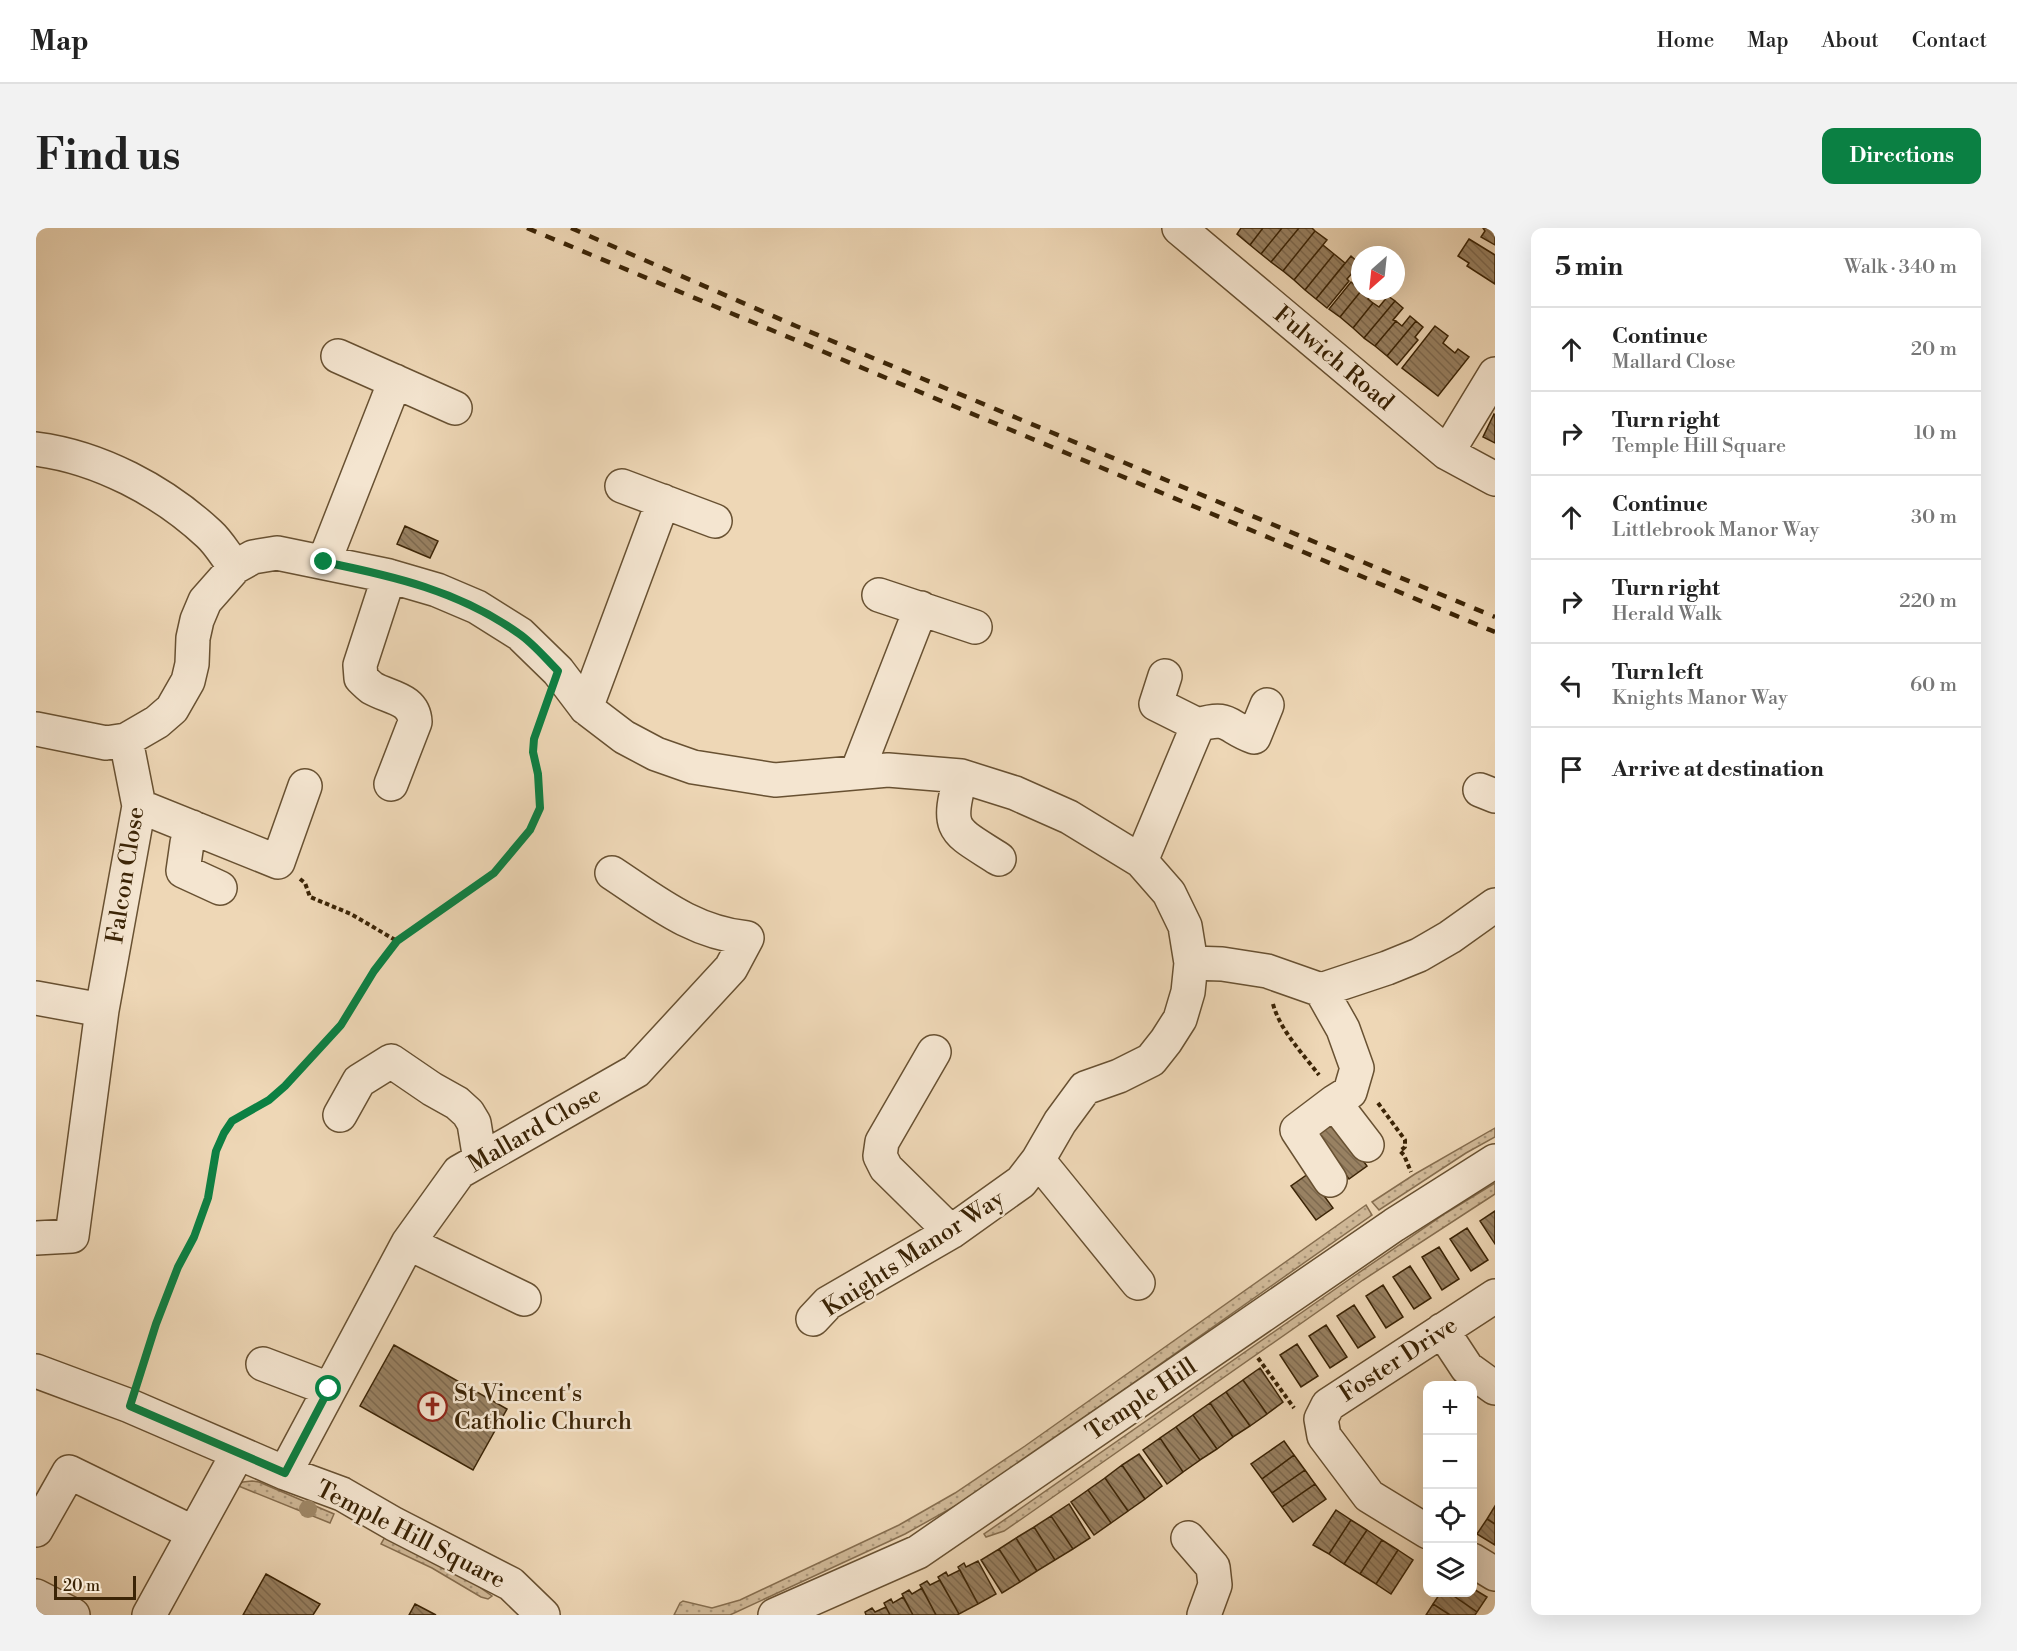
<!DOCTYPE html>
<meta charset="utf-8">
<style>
:root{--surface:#fff;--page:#f2f2f2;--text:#222;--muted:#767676;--line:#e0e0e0;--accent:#0b8043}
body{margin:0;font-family:"Libre Bodoni",serif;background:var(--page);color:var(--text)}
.controls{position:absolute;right:18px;bottom:18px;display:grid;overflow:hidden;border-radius:12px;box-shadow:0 6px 24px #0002}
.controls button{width:54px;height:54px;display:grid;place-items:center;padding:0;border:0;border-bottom:2px solid var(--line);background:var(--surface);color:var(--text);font:30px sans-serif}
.compass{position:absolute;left:1315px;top:18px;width:54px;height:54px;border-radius:50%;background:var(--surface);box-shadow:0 6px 24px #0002;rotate:207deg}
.scale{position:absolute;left:18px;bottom:15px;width:82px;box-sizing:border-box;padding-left:6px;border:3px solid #3b2406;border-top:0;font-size:16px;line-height:21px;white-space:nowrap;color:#3b2406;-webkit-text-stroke:4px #f4e5d0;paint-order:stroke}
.stop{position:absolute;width:18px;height:18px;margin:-14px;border:4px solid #0b8043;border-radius:50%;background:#fff}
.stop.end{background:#0b8043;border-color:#fff;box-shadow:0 2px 6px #0008}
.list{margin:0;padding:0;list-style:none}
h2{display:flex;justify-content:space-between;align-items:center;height:78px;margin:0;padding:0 24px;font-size:26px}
h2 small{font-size:20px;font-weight:400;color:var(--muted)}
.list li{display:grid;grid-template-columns:39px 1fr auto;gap:18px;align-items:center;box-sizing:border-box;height:84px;padding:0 24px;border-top:2px solid var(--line)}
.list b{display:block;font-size:22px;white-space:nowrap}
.list p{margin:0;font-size:20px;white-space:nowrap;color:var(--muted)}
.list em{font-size:20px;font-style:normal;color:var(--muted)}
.icon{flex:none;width:33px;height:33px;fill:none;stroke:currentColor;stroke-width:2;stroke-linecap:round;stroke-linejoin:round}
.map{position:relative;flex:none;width:1459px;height:1387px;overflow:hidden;border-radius:12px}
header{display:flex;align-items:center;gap:36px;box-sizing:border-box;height:84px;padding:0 30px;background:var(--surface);border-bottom:2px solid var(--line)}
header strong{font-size:28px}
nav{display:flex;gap:33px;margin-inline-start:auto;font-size:21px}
.intro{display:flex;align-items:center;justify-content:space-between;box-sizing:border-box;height:144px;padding:0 36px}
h1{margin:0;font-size:42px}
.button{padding:15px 27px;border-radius:12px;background:var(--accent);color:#fff;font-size:21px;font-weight:700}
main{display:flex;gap:36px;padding:0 36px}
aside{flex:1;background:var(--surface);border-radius:12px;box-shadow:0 6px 24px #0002}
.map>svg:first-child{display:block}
</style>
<header>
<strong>Map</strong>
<nav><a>Home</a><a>Map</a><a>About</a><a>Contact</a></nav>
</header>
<div class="intro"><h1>Find us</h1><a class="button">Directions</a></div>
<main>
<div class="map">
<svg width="1459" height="1387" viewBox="0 0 1459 1387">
<defs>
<pattern id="green-dots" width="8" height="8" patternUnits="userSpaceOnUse" patternTransform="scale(1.5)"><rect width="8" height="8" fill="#d0b998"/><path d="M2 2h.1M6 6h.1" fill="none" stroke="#aa967a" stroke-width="1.8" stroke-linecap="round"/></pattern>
<pattern id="building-back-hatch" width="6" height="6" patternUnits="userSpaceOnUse" patternTransform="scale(1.5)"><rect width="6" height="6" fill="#988162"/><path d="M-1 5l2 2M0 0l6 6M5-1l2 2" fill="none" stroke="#7d694f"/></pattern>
</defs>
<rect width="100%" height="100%" fill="#eed7b6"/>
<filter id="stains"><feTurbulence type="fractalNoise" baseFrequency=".00333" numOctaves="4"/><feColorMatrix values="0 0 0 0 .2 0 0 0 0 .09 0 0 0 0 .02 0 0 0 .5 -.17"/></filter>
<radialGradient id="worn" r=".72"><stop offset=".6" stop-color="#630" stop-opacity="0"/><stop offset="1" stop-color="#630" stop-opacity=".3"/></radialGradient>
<path fill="url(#green-dots)" stroke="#866e4f" stroke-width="1.5" d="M1459,900V909L1430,925L1343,982L1336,974L1379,946Z
M1459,955V966L1327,1052L987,1290L968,1303L950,1309L948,1306L1318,1048L1410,985Z
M1330,977L1336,987L937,1268L869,1306L694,1387H638L644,1375L647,1373L676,1380L704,1372L863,1297L919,1265L989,1218Z
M216,1253L223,1254L298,1286L294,1295L200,1257L207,1254Z
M349,1309L432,1351L456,1368L452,1371L445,1369L396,1340L345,1316Z"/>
<path fill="url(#building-back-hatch)" stroke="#3b2406" stroke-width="1.5" d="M1205,0H1227L1214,17L1201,6Z
M1227,0H1246L1225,26L1214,17Z
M1246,0H1263L1235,34L1225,26Z
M1263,0H1276L1279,3L1247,43L1235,34Z
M1447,0H1459V17L1445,9L1449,3Z
M1279,3L1291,12L1258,52L1247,43Z
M1433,11L1459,27V56L1431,38L1433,35L1422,28Z
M1287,17L1298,26L1269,62L1258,52Z
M1298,26L1309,35L1280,71L1269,62Z
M1315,28L1324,36L1311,51L1313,53L1291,80L1280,71Z
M1324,51L1325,63L1304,89L1293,81L1315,54L1319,57Z
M1325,63H1339L1332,71L1337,75L1317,100L1304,89Z
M1352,68L1359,73L1328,110L1317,100L1337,75L1343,79Z
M1359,73L1367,80L1357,92L1360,93L1339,118L1328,110Z
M1374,88L1380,93L1351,128L1339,118L1360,93L1366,98Z
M1380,93L1387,99L1379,109L1382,112L1361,137L1351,128Z
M1399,98L1412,108L1407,115L1419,125L1422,121L1433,129L1402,168L1366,140Z
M1458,186L1459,187V215L1447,209Z
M369,298L402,313L394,330L361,316Z
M1294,887L1331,938L1313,951L1276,901Z
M1272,946L1297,980L1280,992L1255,958Z
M1459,983V1016L1444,993Z
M1431,1000L1452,1032L1435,1043L1414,1011Z
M1403,1019L1423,1051L1406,1062L1386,1029Z
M1374,1038L1395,1070L1378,1081L1357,1049Z
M1347,1057L1367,1089L1350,1100L1330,1068Z
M1318,1077L1339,1109L1322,1120L1301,1088Z
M1290,1097L1311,1129L1294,1140L1273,1108Z
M1261,1116L1282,1148L1265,1159L1244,1127Z
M358,1117L471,1181L437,1242L324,1178Z
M1224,1140L1247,1174L1231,1186L1207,1152Z
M1207,1152L1231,1186L1214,1198L1190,1164Z
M1190,1164L1214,1198L1197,1209L1174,1175Z
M1174,1175L1197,1209L1181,1221L1157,1187Z
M1157,1187L1181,1221L1164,1232L1140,1199Z
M1140,1199L1164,1232L1147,1244L1124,1210Z
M1124,1210L1147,1244L1131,1256L1107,1222Z
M1248,1213L1258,1227L1226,1251L1215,1236Z
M1103,1226L1126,1258L1109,1271L1086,1237Z
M1258,1227L1269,1242L1236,1265L1226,1251Z
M1086,1237L1109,1271L1092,1283L1069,1250Z
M1269,1242L1279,1256L1246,1279L1236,1265Z
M1069,1250L1092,1283L1075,1295L1052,1262Z
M1279,1256L1290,1271L1257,1294L1246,1279Z
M1052,1262L1075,1295L1058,1307L1035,1274Z
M1033,1276L1054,1310L1037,1321L1015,1288Z
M1459,1278V1296L1451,1291Z
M1300,1282L1315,1292L1293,1326L1277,1317Z
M1015,1288L1037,1321L1019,1332L998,1299Z
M1451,1291L1459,1296V1317L1441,1306Z
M1315,1292L1331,1302L1308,1336L1293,1326Z
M998,1299L1019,1332L1001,1343L980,1310Z
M1331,1302L1346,1312L1324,1346L1308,1336Z
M980,1310L1001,1343L984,1354L963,1321Z
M1346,1312L1362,1322L1340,1356L1324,1346Z
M963,1321L984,1354L966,1365L945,1332Z
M1362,1322L1377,1332L1355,1366L1340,1356Z
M942,1333L960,1366L942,1376L922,1339L928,1335L930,1339Z
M924,1342L942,1376L923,1386L902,1349L910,1344L912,1348Z
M230,1346L284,1376L277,1387H207Z
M904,1352L923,1386L921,1387H900L884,1357L891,1353L894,1357Z
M886,1360L900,1387H877L866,1366L873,1362L876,1366Z
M1436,1360L1451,1369L1441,1384L1412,1364H1436Z
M1405,1364H1412L1441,1384L1439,1387H1414L1397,1376Z
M867,1369L877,1387H854L848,1375L855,1371L857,1375Z
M379,1376L400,1387H373Z
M1397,1376L1414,1387H1390Z
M850,1379L854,1387H830L829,1384L836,1380L839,1384Z"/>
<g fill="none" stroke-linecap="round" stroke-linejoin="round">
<defs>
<path id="minor" d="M1143,0L1411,225L1459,251
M302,128L419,180
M0,221C63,229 127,263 173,306C183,315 190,328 199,339
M1411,225L1459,146
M586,258L679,293
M288,334L359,153
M353,348L324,437L325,450C328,453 332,457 336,460C353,470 378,470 379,494L355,556
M843,367L939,399
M1129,448L1120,476L1162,497C1194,487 1190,499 1218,509L1231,477
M550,480L627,273
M0,501L70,515L90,512L121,494L136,481L152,453L156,436L157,410L161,392L169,373L199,339L217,329L241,325L353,348L401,362L441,379L484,406L522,443L550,480L588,509L620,526L657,539L739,552L852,542L925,548L979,565L1033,589L1105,633L1133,665L1149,698L1155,735L1152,764L1144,791L1130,813L1115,832L1083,848L1049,860L1024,894L1002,932L985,954L915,1004L792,1075L777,1091
M821,544L885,380
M925,548C909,604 918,602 963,631
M1444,562L1459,568
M103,578L242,634L269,558
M156,599L151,615L147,643L184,660
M1105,633L1162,497
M1155,735L1186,736L1231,743L1285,762L1351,740L1383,727L1414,709L1459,677
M1285,762L1307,801L1321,840L1314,864L1298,874L1331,917
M0,770L66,782
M898,824L846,914L844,928L850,940L915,1004
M304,887L323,853L355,833L396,861L421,875L432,885L438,895L444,932
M1002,932L1102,1055
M1294,952L1261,902L1298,874
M0,1010L36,1008L66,782L103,578L90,512
M372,1015L488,1071
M1406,1102L1431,1140L1459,1160
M227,1136L293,1161
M0,1143L94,1178L249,1245L306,1266L358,1296L475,1356L507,1387
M249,1245L372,1015L423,944L600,843L695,740L711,710C656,704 620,674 576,645
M0,1302L33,1244L158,1305
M1392,1304L1333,1268L1288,1208L1285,1191L1292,1177L1459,1068
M1152,1310L1177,1339L1179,1357L1168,1387
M1436,1332L1459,1346
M0,1368L37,1387
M113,1387L202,1225
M739,1387L882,1324L1358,997L1459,933"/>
</defs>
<use href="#minor" stroke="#685132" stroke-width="36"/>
<path stroke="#3b2406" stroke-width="4" stroke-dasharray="4.5 3" stroke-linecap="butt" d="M264,651L269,655L274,669L315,686L361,713
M1237,776C1244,802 1267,826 1283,847
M1342,875L1369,912V919L1364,923L1368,927L1375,944
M1222,1130L1258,1180
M103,1151L120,1096L142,1039L158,1009L172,970L180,923L188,905L196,893L233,872L250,858L305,797L338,743L361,713L458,645L494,602L504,580L502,546L497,524L498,511L511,476"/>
<use href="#minor" stroke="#f4e5d0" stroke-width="33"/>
<path stroke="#3b2406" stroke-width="4.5" stroke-dasharray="10 10" stroke-linecap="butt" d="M491,0L1459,404
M535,0L760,98L1459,389"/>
</g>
<circle fill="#a08969" cx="272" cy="1281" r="9"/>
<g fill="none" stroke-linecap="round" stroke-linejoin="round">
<path stroke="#0b8043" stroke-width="8" d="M288,334C357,348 423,363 482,405C497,415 509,430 522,443L498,511L497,524L502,546L504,580L494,602L458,645L361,713L338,743L305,797L249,858L233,872L196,893L188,905L180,923L172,970L158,1009L142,1039L120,1096L94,1178L249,1245L293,1161"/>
</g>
<defs>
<symbol id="church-ring" viewBox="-11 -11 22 22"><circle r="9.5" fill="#f4e5d0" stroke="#8f2418" stroke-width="1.5"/><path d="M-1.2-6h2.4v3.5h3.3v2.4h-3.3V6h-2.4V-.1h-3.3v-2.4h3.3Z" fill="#8f2418"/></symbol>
</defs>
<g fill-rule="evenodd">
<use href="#church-ring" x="380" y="1162" width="33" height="33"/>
</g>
<g text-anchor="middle" stroke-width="5" stroke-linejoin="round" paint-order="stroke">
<g font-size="24" fill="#3b2406" stroke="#f4e5d0">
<text transform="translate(1298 130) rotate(40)" y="8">Fulwich Road</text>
<text transform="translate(89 647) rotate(-81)" y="8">Falcon Close</text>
<text transform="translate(498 901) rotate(-30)" y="8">Mallard Close</text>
<text transform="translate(877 1025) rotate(-33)" y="8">Knights Manor Way</text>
<text transform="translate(1362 1131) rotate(-33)" y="8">Foster Drive</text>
<text transform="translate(1105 1171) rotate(-34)" y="8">Temple Hill</text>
<text transform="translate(375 1306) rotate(27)" y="8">Temple Hill Square</text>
</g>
<g font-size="24" fill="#3b2406" stroke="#f4e5d0" text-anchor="start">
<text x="418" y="1173">St Vincent's<tspan x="418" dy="28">Catholic Church</tspan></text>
</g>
</g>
<rect width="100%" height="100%" filter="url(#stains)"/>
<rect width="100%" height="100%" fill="url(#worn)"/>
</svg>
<div class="controls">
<button>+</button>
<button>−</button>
<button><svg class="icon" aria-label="locate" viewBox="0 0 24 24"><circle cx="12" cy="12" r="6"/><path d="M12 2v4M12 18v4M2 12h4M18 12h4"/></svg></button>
<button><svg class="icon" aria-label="layers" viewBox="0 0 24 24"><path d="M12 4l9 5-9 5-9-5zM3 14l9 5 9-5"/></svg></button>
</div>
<svg class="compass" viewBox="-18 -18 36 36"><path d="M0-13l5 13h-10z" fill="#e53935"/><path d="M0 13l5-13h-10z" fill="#767676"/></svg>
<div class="scale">20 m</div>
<div class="stop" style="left:293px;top:1161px"></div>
<div class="stop end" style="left:288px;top:334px"></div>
</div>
<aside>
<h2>5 min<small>Walk · 340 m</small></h2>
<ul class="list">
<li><svg class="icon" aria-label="ahead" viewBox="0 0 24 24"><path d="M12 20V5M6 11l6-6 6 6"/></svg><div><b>Continue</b><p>Mallard Close</p></div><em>20 m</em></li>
<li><svg class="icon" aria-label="right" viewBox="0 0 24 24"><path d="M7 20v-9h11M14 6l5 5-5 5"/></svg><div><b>Turn right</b><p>Temple Hill Square</p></div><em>10 m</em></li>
<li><svg class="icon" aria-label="ahead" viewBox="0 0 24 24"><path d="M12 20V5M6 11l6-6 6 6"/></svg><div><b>Continue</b><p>Littlebrook Manor Way</p></div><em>30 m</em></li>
<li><svg class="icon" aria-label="right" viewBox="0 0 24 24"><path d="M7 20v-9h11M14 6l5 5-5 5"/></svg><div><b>Turn right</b><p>Herald Walk</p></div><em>220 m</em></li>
<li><svg class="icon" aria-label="left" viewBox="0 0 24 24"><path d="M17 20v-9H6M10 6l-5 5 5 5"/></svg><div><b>Turn left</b><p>Knights Manor Way</p></div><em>60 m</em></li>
<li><svg class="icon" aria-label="arrive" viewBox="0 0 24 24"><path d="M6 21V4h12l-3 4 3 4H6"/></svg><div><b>Arrive at destination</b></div></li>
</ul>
</aside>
</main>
